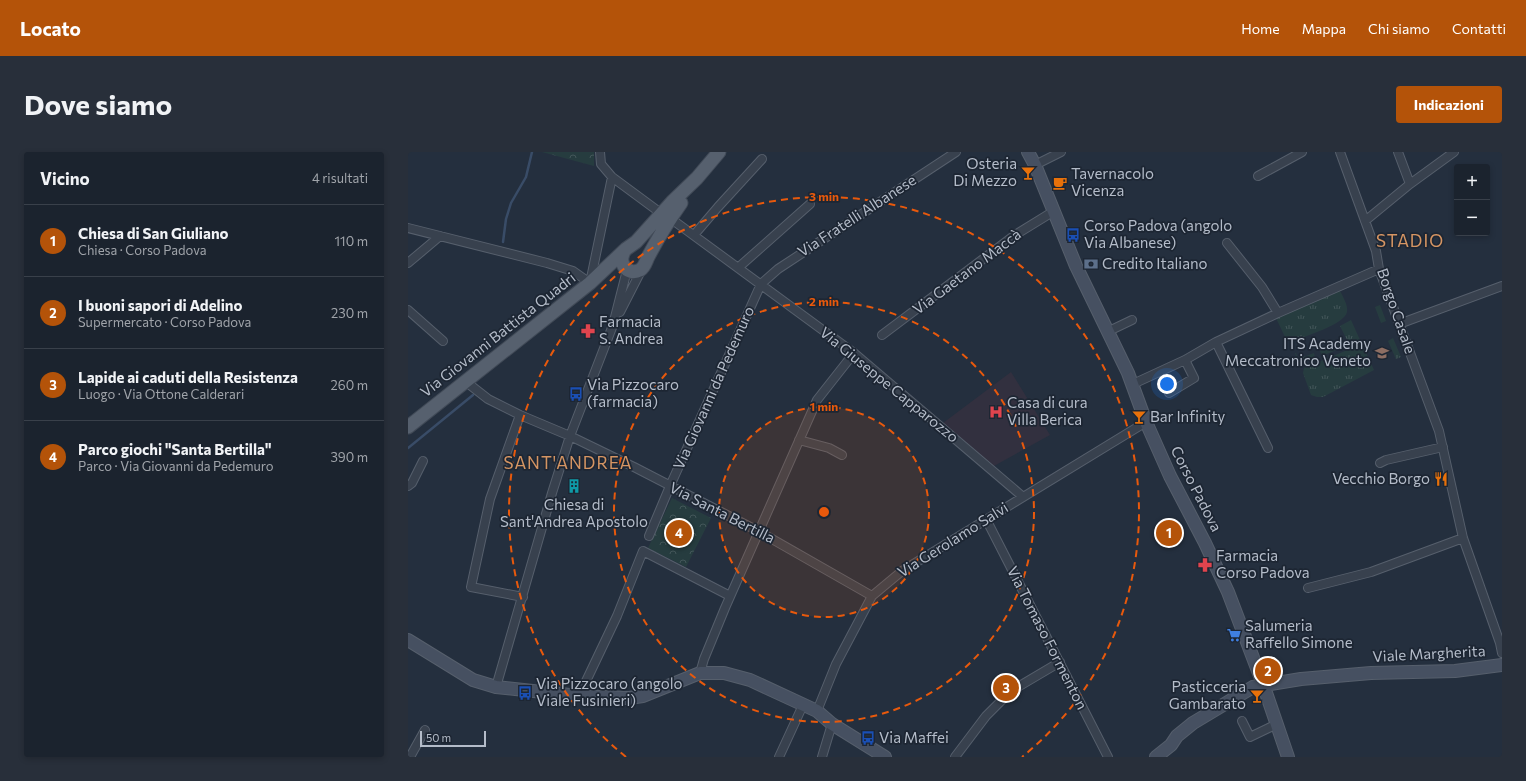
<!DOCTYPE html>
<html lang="it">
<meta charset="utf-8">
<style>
:root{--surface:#1b232e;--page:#282f3a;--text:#f1f3f6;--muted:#a0a4aa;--line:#39404a;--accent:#b45309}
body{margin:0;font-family:Commissioner,sans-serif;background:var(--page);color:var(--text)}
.controls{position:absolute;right:12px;top:12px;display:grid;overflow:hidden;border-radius:4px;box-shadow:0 2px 6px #0003}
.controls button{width:36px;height:36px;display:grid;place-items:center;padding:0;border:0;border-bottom:1px solid var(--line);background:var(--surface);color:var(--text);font:20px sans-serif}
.scale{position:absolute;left:12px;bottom:10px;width:66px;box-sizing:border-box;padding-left:4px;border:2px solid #b4bcc9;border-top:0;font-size:11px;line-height:14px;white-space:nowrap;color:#b4bcc9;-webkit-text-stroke:3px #1d2633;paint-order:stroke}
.you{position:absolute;left:759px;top:232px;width:14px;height:14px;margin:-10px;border:3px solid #fff;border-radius:50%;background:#1a73e8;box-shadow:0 0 0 6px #1a73e833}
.badge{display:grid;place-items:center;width:26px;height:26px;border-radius:50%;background:var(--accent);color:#fff;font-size:13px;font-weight:700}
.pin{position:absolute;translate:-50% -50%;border:2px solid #fff;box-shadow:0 1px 4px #0006}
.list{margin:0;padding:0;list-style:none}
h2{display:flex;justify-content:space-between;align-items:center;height:52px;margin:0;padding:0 16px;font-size:17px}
h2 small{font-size:13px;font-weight:400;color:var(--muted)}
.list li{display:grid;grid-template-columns:26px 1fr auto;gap:12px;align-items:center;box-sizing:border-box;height:72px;padding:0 16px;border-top:1px solid var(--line)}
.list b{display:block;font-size:15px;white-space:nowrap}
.list p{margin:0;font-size:13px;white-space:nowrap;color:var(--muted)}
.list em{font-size:13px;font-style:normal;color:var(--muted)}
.map{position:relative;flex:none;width:1094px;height:605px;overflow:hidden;border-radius:4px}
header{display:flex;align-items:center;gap:24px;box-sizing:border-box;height:56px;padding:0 20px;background:var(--accent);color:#fff}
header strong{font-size:19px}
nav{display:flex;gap:22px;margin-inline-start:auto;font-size:14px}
.intro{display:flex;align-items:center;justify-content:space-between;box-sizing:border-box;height:96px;padding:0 24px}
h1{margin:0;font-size:28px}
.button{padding:10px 18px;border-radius:4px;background:var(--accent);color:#fff;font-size:14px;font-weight:700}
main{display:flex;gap:24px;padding:0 24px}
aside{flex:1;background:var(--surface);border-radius:4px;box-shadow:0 2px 6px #0003}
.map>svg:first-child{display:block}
</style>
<header>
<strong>Locato</strong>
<nav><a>Home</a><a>Mappa</a><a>Chi siamo</a><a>Contatti</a></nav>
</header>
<div class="intro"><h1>Dove siamo</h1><a class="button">Indicazioni</a></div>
<main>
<aside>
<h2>Vicino<small>4 risultati</small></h2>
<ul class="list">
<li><span class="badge">1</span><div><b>Chiesa di San Giuliano</b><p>Chiesa · Corso Padova</p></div><em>110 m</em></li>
<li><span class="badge">2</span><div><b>I buoni sapori di Adelino</b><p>Supermercato · Corso Padova</p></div><em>230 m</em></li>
<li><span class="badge">3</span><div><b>Lapide ai caduti della Resistenza</b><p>Luogo · Via Ottone Calderari</p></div><em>260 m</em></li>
<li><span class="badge">4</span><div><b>Parco giochi &quot;Santa Bertilla&quot;</b><p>Parco · Via Giovanni da Pedemuro</p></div><em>390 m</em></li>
</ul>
</aside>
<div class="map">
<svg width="1094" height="605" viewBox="0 0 1094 605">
<defs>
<pattern id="grass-tufts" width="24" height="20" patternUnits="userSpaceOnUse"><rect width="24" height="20" fill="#263c3f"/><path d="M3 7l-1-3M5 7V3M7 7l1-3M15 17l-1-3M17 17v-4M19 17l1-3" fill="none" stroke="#435659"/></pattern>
<pattern id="park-crowns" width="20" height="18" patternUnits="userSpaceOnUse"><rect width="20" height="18" fill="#263c3f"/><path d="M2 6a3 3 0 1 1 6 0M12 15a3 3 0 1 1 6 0" fill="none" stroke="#435659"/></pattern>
</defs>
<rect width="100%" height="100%" fill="#242f3e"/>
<path fill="#32303f" d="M603,220L642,283L586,314L535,271Z"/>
<path fill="url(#grass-tufts)" d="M922,139L923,143L932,139C935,145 940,153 939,160C936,173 897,184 885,189L878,187L867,164Z
M972,153L978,169L973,171L967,155Z
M943,168L952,188L914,204L912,199L939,188L932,174Z
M985,186L993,205L988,207L980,189Z
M954,192L966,218L915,245H909L903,243L895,221L896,216Z
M887,201H888L890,207L906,201L907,206L892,212L890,210Z"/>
<path fill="url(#park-crowns)" d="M134,0H186V14Z
M264,346L303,366L278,415L240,396Z"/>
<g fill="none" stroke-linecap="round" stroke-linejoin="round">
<path stroke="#394c67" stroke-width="2.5" d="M95,90L98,67L103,51L118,25L124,0
M0,296L65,243"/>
<defs>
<path id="street" d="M192,0L193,12L204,25L254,62
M932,0L968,99L971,117L1031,279L1055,386L1092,491L1094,501
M990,0L1002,32
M627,13L653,0
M850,24L894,0
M262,66L446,201L614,344
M957,69L1002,32L1046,0
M0,76L139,111L165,119L182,131L204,25
M286,83L310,55L354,7
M819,91L854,135L870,161
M0,111L32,84
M331,115L402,52
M0,158L35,189
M212,160L234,117
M991,172L1094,134
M701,179L724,168
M474,183L607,83L646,59
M808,190L860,296
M57,229L80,247L112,263L162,284L226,315L350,379L464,444
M725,232L777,208L808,190L870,161L971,117
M761,241L786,226L777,208
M112,263L82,347L63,435L115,445
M391,288L421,296L434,303
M972,311L978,308L1035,295
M0,334L4,331L15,309
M578,367L700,605
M241,384L262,334L353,132L370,117L548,0
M900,436L963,420L1055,386
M292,521L296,507L317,456L409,248L446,201
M88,535L144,341L162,284L205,173L219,118
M171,544L209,464L235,399L322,444
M409,559L428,512L464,444L494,419L738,270
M834,569L842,585L869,572
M2,605L17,578
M371,605L395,553
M414,605L424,572
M547,605L578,564L603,539L652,510"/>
<path id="secondary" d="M620,0L627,13L668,114L720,221L738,270L762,324L797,391L820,440L855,532L880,605
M0,488L65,528L88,535L171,544L221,546L235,544L292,521H316L342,528L409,559L424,572L477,605
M748,605L763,593L769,584L785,571L845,535L893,527L963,521L1047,519L1094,513"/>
<path id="primary" d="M218,97C208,108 218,125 232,118C237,115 238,109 240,105C250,86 261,68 273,51
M0,275L182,131L218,97L228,90L264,50L289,26L311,0"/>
</defs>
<use href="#street" stroke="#565f6c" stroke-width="10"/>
<use href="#secondary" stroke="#565f6c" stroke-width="14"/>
<use href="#primary" stroke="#414a57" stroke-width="15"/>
<use href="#street" stroke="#38414e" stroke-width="8"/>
<use href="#secondary" stroke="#465061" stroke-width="12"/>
<use href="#primary" stroke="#56606e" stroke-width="13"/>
</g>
<circle cx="416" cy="360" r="105" fill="#e8590c" fill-opacity=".12"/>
<g fill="none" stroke="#e8590c" stroke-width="2" stroke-dasharray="7 5">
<circle cx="416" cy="360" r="105"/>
<circle cx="416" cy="360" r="210"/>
<path d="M218 605A315 315 0 1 1 614 605"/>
</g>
<defs>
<symbol id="bar-bare" viewBox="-9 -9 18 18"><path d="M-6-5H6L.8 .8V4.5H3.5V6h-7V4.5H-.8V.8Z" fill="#e8710a" stroke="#1d2633" stroke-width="2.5" paint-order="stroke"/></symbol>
<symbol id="cafe-bare" viewBox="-9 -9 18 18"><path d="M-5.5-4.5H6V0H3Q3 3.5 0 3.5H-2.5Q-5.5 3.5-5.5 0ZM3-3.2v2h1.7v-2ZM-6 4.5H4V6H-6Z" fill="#e8710a" stroke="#1d2633" stroke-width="2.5" paint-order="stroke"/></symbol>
<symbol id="bus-bare" viewBox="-9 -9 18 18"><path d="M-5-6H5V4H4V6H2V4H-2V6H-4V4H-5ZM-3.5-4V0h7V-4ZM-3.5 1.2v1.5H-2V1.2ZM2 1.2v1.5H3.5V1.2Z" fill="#1a4fb4" stroke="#1d2633" stroke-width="2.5" paint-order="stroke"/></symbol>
<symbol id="bank-bare" viewBox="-9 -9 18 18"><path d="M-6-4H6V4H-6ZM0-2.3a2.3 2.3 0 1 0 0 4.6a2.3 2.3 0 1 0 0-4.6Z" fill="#5c6f8a" stroke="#1d2633" stroke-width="2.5" paint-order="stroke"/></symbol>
<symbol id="pharmacy-bare" viewBox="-9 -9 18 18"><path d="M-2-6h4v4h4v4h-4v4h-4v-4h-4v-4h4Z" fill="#e0444e" stroke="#1d2633" stroke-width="2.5" paint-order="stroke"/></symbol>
<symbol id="university-bare" viewBox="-9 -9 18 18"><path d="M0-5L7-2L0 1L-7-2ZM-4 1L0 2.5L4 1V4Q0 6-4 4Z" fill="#8d6e63" stroke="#1d2633" stroke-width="2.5" paint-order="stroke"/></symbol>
<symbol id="hospital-bare" viewBox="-9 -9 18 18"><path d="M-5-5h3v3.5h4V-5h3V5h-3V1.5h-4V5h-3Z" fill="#e0444e" stroke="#1d2633" stroke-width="2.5" paint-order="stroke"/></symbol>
<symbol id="restaurant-bare" viewBox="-9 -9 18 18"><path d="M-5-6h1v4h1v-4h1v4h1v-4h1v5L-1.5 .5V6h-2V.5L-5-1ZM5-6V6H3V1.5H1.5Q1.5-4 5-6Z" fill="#e8710a" stroke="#1d2633" stroke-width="2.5" paint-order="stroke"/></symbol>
<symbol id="building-bare" viewBox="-9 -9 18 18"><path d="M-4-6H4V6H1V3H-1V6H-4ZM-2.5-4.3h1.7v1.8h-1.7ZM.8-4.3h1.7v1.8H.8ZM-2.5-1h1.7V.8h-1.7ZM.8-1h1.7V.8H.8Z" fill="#0f9aa8" stroke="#1d2633" stroke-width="2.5" paint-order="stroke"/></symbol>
<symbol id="supermarket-bare" viewBox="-9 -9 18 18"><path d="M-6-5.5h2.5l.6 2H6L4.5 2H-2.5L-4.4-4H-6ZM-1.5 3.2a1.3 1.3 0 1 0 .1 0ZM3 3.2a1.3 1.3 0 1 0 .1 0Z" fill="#3f7fe0" stroke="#1d2633" stroke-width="2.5" paint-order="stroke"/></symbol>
</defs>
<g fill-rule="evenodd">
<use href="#bar-bare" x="610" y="11" width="20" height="20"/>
<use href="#cafe-bare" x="642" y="21" width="20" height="20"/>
<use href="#bus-bare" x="655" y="73" width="20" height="20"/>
<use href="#bank-bare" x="673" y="102" width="20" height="20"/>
<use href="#pharmacy-bare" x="170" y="169" width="20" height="20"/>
<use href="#university-bare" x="964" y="191" width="20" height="20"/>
<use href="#bus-bare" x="158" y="232" width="20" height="20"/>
<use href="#hospital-bare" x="578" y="250" width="20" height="20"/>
<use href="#bar-bare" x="721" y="255" width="20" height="20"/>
<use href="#restaurant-bare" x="1023" y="317" width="20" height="20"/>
<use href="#building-bare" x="156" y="324" width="20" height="20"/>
<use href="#pharmacy-bare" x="787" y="403" width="20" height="20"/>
<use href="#supermarket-bare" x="816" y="473" width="20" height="20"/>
<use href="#bus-bare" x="107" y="531" width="20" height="20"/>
<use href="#bar-bare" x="839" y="534" width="20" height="20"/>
<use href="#bus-bare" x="450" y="576" width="20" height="20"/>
</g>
<g text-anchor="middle" stroke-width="3.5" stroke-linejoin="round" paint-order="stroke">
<g font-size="15" fill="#b4bcc9" stroke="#1d2633" text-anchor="start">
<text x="609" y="17" text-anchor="end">Osteria<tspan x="609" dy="17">Di Mezzo</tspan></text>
<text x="663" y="27">Tavernacolo<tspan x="663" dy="17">Vicenza</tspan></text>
<text x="676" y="79">Corso Padova (angolo<tspan x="676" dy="17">Via Albanese)</tspan></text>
<text x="694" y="117">Credito Italiano</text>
<text x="191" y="175">Farmacia<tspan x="191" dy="17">S. Andrea</tspan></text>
<text x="963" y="197" text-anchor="end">ITS Academy<tspan x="963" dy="17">Meccatronico Veneto</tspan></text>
<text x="179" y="238">Via Pizzocaro<tspan x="179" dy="17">(farmacia)</tspan></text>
<text x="599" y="256">Casa di cura<tspan x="599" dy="17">Villa Berica</tspan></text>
<text x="742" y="270">Bar Infinity</text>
<text x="1022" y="332" text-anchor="end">Vecchio Borgo</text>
<text x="166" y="358" text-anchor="middle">Chiesa di<tspan x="166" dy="17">Sant'Andrea Apostolo</tspan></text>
<text x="808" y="409">Farmacia<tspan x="808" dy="17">Corso Padova</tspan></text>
<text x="837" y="479">Salumeria<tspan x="837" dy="17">Raffello Simone</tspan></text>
<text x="128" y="537">Via Pizzocaro (angolo<tspan x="128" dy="17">Viale Fusinieri)</tspan></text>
<text x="838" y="540" text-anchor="end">Pasticceria<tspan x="838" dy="17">Gambarato</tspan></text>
<text x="471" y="591">Via Maffei</text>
</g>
<g font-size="15" fill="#b4bcc9" stroke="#1d2633">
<text transform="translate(449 64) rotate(-33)" y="5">Via Fratelli Albanese</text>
<text transform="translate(559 120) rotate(-37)" y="5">Via Gaetano Maccà</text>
<text transform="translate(988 159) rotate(71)" y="5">Borgo Casale</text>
<text transform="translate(90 183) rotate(-38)" y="5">Via Giovanni Battista Quadri</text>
<text transform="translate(481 233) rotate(39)" y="5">Via Giuseppe Capparozzo</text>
<text transform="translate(306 236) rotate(-66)" y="5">Via Giovanni da Pedemuro</text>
<text transform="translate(788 337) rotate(63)" y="5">Corso Padova</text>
<text transform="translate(314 361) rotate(27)" y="5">Via Santa Bertilla</text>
<text transform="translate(545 388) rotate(-32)" y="5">Via Gerolamo Salvi</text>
<text transform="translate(639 486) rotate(63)" y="5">Via Tomaso Formenton</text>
<text transform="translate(1021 502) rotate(-3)" y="5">Viale Margherita</text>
</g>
<g font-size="17" letter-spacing="1" fill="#d59563" stroke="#1d2633">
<text x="1002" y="95">STADIO</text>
<text x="160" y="317">SANT'ANDREA</text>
</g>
</g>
<circle cx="416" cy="360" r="6" fill="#e8590c" stroke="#1d2633" stroke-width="2"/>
<g font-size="12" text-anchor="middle" font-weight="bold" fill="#e8590c" stroke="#1d2633" stroke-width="3.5" stroke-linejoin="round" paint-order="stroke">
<text x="416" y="49">3 min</text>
<text x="416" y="154">2 min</text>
<text x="416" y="259">1 min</text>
</g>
</svg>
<div class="controls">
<button>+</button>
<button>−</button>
</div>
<div class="scale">50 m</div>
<div class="you"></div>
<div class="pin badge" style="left:761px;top:381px">1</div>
<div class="pin badge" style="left:860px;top:519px">2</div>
<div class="pin badge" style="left:598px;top:536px">3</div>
<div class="pin badge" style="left:271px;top:381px">4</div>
</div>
</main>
